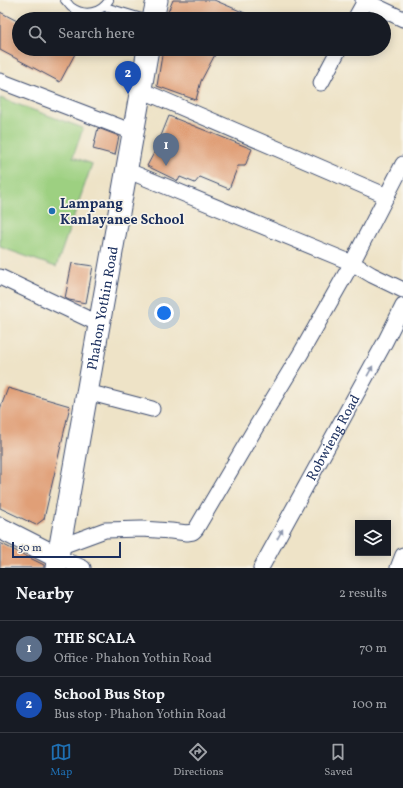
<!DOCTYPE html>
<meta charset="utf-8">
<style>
:root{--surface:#171b24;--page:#20242c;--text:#f1f3f6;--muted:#9ea1a6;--line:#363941;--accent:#1f6fb2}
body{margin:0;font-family:Vollkorn,serif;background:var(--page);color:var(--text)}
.controls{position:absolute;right:12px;bottom:12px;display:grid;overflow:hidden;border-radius:0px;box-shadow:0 2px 10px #0003}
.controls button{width:36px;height:36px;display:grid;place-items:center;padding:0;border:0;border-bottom:1px solid var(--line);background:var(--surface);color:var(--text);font:20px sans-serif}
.scale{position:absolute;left:12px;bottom:10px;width:109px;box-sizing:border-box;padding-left:4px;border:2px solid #1b2f5e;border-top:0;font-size:11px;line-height:14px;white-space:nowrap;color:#1b2f5e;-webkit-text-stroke:3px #f7f3e8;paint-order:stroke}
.you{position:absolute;left:164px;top:313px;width:14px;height:14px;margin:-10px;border:3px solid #fff;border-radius:50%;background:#1a73e8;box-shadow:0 0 0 6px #1a73e833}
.badge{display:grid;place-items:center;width:26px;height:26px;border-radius:50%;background:var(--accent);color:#fff;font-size:13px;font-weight:700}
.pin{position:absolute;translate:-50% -33px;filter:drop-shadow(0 1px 2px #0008)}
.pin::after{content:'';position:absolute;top:21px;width:14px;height:12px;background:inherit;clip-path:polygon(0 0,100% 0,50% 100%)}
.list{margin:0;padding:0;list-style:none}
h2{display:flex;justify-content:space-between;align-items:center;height:52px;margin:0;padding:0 16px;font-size:17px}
h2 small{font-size:13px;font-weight:400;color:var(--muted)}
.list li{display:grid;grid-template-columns:26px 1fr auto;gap:12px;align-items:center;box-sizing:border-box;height:56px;padding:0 16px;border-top:1px solid var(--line)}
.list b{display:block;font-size:15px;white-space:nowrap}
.list p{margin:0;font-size:13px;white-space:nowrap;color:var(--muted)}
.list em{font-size:13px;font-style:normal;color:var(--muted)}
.icon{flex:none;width:22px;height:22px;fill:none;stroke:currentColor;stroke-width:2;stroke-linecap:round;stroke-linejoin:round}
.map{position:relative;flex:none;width:403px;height:568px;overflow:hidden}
.search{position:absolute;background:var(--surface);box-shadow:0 2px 10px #0003;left:12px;right:12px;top:12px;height:44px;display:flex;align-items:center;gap:10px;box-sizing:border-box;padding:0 14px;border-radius:22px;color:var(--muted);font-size:15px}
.sheet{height:164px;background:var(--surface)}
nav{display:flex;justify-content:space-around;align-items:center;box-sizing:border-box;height:56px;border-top:1px solid var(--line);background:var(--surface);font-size:11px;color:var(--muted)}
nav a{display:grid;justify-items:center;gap:2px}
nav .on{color:var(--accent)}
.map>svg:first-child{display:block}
</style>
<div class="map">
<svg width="403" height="568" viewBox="0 0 403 568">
<rect width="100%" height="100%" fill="#f7f3e8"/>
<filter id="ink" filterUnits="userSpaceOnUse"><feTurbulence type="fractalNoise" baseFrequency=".025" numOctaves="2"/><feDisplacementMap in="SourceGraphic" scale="8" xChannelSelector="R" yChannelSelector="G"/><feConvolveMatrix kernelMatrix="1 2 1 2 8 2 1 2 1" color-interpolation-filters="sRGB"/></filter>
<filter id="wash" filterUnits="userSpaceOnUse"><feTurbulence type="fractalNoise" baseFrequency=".012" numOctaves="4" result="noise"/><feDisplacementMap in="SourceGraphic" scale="16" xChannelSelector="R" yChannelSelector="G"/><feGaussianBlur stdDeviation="0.9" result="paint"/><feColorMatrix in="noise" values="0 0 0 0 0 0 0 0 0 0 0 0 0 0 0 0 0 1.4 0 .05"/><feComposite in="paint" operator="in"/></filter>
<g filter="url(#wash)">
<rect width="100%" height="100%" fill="#eee3c7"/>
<path fill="#9dd081" stroke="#5c8070" d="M0,98L83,128L73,157L92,164L56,267L0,247Z"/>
<g id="blocks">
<path fill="#e09f77" d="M173,0H214L259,19H165Z
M0,12L19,22V49H70L76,52L60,82L0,50Z
M163,49H218L201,81L196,100L157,86Z
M169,116L252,149L245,166H238L229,189L200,177L195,183L180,177L178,181L147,166L155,151Z
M98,128L119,136L115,155L93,149Z
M72,263L93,266L86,303L69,300L65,298Z
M8,388L70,406L44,519L36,525L0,508V409Z
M0,543L44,565V568H0Z"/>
</g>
</g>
<g filter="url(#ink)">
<use href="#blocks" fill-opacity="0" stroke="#3b4a6e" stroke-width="1"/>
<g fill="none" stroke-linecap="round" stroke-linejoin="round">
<defs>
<path id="lane" d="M65,0C67,2 69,5 71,7C85,17 101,13 109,0
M105,7L145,19"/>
<g id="street">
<path d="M363,0L403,19"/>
<path d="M355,19L365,1"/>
<path d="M0,81L133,132"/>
<path d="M321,83L339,49"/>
<path d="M141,90L387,196"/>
<path d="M126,170L352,263L372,275L403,290"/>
<path d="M0,277L99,324"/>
<path d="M87,392L152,409"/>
<path d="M59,547L105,530L142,529L171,531L187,533L193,532L196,529L256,427L301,353L352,263L403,164"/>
<path d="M57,557L83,568"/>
<path id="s1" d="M261,568L385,342L403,306"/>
<path d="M398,568L403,555"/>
</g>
<g id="secondary">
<path d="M153,19L157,0"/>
<path d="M0,528L57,557"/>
<path id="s2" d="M56,568L148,49"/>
</g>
</defs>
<use href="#lane" stroke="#3b4a6e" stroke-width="10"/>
<use href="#street" stroke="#3b4a6e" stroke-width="17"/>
<use href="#secondary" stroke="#3b4a6e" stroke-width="23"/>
<use href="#lane" stroke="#fff" stroke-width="8"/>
<use href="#street" stroke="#fff" stroke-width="15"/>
<use href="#secondary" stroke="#fff" stroke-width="21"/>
</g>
<defs><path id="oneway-solid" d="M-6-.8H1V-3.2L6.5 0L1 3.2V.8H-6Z"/></defs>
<g fill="#8d97ae">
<use href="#oneway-solid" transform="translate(370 371) rotate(-61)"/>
<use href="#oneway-solid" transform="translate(280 534) rotate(-61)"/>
</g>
</g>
<circle fill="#1f6fb2" stroke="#f7f3e8" stroke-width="1.5" cx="52" cy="211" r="4"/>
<g text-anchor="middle" stroke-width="3.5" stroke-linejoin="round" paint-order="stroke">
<g font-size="14" font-weight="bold" fill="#1b2f5e" stroke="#f7f3e8" text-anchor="start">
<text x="60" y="208">Lampang<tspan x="60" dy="16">Kanlayanee School</tspan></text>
</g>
<g font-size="14" fill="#1b2f5e" stroke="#f7f3e8">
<text dy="5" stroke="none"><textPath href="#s2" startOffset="264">Phahon Yothin Road</textPath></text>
<text dy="5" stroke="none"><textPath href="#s1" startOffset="149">Robwieng Road</textPath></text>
</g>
</g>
</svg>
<div class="controls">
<button><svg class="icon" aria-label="layers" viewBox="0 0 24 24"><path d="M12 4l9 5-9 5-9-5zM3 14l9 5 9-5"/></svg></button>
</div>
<div class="scale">50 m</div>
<div class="you"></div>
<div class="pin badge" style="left:166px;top:166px;background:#5c6f8a">1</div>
<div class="pin badge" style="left:128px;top:94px;background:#1a4fb4">2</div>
<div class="search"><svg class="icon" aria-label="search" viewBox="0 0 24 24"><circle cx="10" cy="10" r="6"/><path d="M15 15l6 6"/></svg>Search here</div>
</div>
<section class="sheet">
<h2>Nearby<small>2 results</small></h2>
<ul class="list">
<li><span class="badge" style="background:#5c6f8a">1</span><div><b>THE SCALA</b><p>Office · Phahon Yothin Road</p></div><em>70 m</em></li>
<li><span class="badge" style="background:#1a4fb4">2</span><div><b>School Bus Stop</b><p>Bus stop · Phahon Yothin Road</p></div><em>100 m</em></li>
</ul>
</section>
<nav>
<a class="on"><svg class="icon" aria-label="map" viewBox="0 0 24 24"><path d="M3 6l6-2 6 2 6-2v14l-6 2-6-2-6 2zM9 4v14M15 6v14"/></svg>Map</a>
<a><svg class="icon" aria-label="directions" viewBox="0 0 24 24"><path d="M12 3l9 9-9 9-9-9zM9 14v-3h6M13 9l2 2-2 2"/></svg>Directions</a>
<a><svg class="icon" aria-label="saved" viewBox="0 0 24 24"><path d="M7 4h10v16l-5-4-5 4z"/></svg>Saved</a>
</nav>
